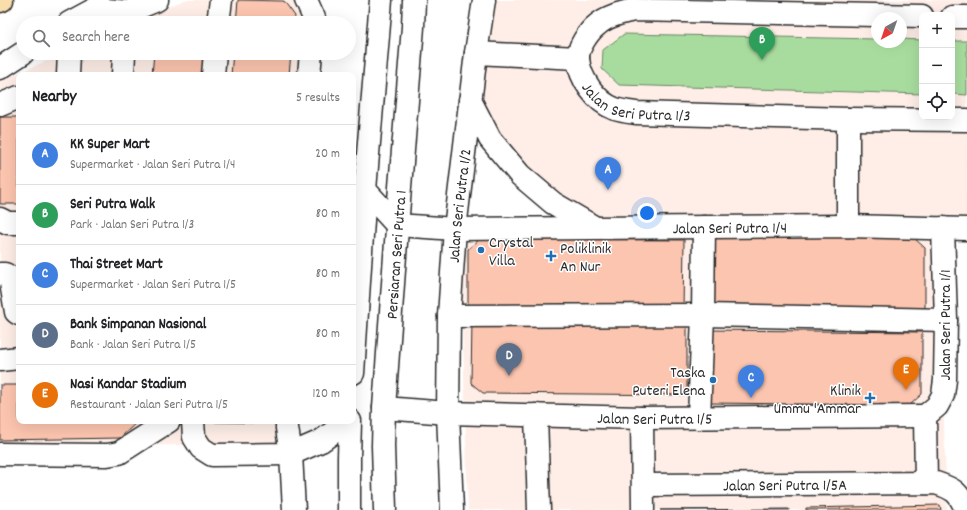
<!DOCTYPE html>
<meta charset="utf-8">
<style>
:root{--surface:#fff;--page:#f6f6f6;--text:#202124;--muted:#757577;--line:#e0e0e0;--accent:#1f6fb2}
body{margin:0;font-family:Dekko,sans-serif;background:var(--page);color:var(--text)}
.controls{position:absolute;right:12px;top:12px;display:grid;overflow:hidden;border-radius:8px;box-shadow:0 4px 16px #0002}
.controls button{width:36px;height:36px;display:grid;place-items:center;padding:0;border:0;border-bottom:1px solid var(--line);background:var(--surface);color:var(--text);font:20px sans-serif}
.compass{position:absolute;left:871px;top:12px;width:36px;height:36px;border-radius:50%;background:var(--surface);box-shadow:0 4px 16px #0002;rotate:220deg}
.you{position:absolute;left:647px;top:213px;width:14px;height:14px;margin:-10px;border:3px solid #fff;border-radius:50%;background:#1a73e8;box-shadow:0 0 0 6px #1a73e833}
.badge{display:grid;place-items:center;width:26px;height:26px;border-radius:50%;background:var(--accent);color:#fff;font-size:13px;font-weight:700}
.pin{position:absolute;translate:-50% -33px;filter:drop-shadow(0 1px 2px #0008)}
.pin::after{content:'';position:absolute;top:21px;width:14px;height:12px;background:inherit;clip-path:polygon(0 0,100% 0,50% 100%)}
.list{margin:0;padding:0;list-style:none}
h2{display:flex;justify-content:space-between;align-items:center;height:52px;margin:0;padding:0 16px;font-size:17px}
h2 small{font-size:13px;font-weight:400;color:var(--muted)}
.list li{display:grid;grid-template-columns:26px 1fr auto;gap:12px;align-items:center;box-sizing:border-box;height:60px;padding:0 16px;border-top:1px solid var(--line)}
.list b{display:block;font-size:15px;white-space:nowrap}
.list p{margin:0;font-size:13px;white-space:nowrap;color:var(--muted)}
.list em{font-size:13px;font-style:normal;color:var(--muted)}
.icon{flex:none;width:22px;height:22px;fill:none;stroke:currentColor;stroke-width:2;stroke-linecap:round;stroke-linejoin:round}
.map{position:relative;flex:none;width:967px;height:510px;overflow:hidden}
.search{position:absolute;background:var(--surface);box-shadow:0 4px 16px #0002;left:16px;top:16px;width:340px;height:44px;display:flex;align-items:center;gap:10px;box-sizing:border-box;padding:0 14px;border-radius:22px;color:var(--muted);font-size:15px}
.panel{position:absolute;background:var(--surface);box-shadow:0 4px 16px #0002;left:16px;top:72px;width:340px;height:352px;border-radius:8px}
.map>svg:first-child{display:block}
</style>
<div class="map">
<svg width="967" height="510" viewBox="0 0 967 510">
<rect width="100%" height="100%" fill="#fff"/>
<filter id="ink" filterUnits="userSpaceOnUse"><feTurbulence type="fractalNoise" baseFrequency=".025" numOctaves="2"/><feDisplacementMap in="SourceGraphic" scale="8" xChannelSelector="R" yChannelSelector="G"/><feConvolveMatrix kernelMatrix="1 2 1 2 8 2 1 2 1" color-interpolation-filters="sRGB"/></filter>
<g filter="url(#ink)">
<path fill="#feeee7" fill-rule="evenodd" d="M184,0H296L304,23H133Z
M491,0H967V222L937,221L947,510H468L460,235H599L560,199L525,168L494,132L478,97ZM922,15H952V117H922ZM877,18H901V42H877Z
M65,53H302L300,75H19V421H277L276,444L0,447V81Z"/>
<path fill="#a8dc9e" stroke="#6a8464" d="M624,34L877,39V42H901V39L922,40V94L619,85L602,69L603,50Z
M952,41H967V95L952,94Z"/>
<path fill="#fcc5af" stroke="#2b2b2b" d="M238,0L284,1L295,16L294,23H236Z
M154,53H214L212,75H152Z
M233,53H291L289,75H231Z
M0,117H19V204H0Z
M710,236L914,238L925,248V310L710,308Z
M480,239L684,240L683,313L468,311V249Z
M472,320L687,322V395L483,393L471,383Z
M706,330L922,332V394L910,405L706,403Z
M0,385H19V421H138L120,438L0,440Z
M215,421H265V423L215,422Z
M940,505L941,510H806V508Z
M789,509V510H660Z"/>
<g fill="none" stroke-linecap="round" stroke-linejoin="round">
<defs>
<g id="minor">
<path d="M306,0L314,18V23"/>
<path id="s1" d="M922,16L634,10C621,13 607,16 597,25C589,31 577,48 578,59C580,79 596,102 615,109C621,111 629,112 636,113L848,119L967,120"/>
<path d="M952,17H967"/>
<path d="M69,23L95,9L128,12L157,0"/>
<path d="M218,23L221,0"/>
<path d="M476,53L578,58"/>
<path d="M0,68L23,53"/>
<path d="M68,75L69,53"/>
<path d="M123,75L124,53"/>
<path d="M213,75L215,53"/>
<path d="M309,75L311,53"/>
<path d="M470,100L490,139L520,175L553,203L594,227"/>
<path d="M0,105L19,97"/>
<path d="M365,190L397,225"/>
<path d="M0,219L8,223H19"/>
<path id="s2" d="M397,225L455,229L848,226L967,229"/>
<path d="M848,226V119"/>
<path d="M0,274H5L10,277L16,312L19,314"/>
<path d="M449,316L703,315L946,320"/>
<path d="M0,360L19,358"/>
<path d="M353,373L365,190L381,0"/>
<path id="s3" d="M384,408L448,413L642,418L925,416"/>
<path d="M536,415L539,510"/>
<path d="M925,416L937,406L943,395L945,380L946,320L943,228"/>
<path d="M925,416L926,483"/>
<path d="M642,418L643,510"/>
<path d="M699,418L703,315L704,227"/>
<path d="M193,421L194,437L201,448L212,455L291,454L321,441L349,421"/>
<path d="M287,421V428L291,454L294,510"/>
<path d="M0,454L107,455L119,453L169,421"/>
<path id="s4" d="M644,485L936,483C954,489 959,492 966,510"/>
<path d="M349,510V458L350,421"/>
<path id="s5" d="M385,510L383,446L384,408L400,187L413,27L414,0"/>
<path id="s6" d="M452,510L448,413L449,316L455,229L476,53L484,0"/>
</g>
<path id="major" d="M0,1L2,0"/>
</defs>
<use href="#minor" stroke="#2b2b2b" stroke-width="25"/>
<use href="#major" stroke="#2b2b2b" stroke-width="25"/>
<use href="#minor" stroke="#fff" stroke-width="22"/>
<use href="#major" stroke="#f9deab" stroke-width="22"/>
</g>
</g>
<g fill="#1f6fb2" stroke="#fff" stroke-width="1.5">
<circle cx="481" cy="250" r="4"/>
<path d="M549 250h4v4h4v4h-4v4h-4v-4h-4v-4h4z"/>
<circle cx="713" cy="380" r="4"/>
<path d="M868 392h4v4h4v4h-4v4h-4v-4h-4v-4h4z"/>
</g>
<g text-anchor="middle" stroke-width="3" stroke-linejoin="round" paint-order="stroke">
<g font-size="16" fill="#2b2b2b" stroke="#fff">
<text dy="6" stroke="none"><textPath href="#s1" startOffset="452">Jalan Seri Putra 1/3</textPath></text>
<text dy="6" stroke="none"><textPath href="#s6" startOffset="305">Jalan Seri Putra 1/2</textPath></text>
<text dy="6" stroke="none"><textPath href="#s2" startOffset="333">Jalan Seri Putra 1/4</textPath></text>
<text dy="6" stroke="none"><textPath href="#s5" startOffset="256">Persiaran Seri Putra 1</textPath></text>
<text transform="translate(944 325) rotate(-90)" y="6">Jalan Seri Putra 1/1</text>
<text dy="6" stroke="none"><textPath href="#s3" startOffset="271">Jalan Seri Putra 1/5</textPath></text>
<text dy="6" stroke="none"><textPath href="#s4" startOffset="141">Jalan Seri Putra 1/5A</textPath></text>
</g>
<g font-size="16" fill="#2b2b2b" stroke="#fff" text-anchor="start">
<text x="489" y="247">Crystal<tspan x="489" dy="18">Villa</tspan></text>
<text x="560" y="253">Poliklinik<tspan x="560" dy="18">An Nur</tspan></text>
<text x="705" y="377" text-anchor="end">Taska<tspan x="705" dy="18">Puteri Elena</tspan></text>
<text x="861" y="395" text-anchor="end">Klinik<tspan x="861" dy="18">Ummu 'Ammar</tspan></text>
</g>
</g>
</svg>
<div class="controls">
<button>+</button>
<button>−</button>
<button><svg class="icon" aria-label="locate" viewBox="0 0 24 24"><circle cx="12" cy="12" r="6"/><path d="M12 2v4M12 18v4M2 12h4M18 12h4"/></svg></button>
</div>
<svg class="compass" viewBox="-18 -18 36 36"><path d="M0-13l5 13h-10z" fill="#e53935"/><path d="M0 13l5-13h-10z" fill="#757577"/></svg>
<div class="you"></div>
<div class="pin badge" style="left:608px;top:190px;background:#3f7fe0">A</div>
<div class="pin badge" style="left:762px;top:60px;background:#2e9e5b">B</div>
<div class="pin badge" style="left:751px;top:398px;background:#3f7fe0">C</div>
<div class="pin badge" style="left:509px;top:376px;background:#5c6f8a">D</div>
<div class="pin badge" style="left:906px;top:390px;background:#e8710a">E</div>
<div class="search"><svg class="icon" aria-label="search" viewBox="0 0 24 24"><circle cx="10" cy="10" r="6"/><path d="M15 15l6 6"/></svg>Search here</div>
<section class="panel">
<h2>Nearby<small>5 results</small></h2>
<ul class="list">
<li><span class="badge" style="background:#3f7fe0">A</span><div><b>KK Super Mart</b><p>Supermarket · Jalan Seri Putra 1/4</p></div><em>20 m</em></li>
<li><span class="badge" style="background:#2e9e5b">B</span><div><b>Seri Putra Walk</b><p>Park · Jalan Seri Putra 1/3</p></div><em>80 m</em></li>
<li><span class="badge" style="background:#3f7fe0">C</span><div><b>Thai Street Mart</b><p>Supermarket · Jalan Seri Putra 1/5</p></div><em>80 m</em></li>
<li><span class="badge" style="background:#5c6f8a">D</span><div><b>Bank Simpanan Nasional</b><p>Bank · Jalan Seri Putra 1/5</p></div><em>80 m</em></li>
<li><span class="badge" style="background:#e8710a">E</span><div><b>Nasi Kandar Stadium</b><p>Restaurant · Jalan Seri Putra 1/5</p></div><em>120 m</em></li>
</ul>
</section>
</div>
